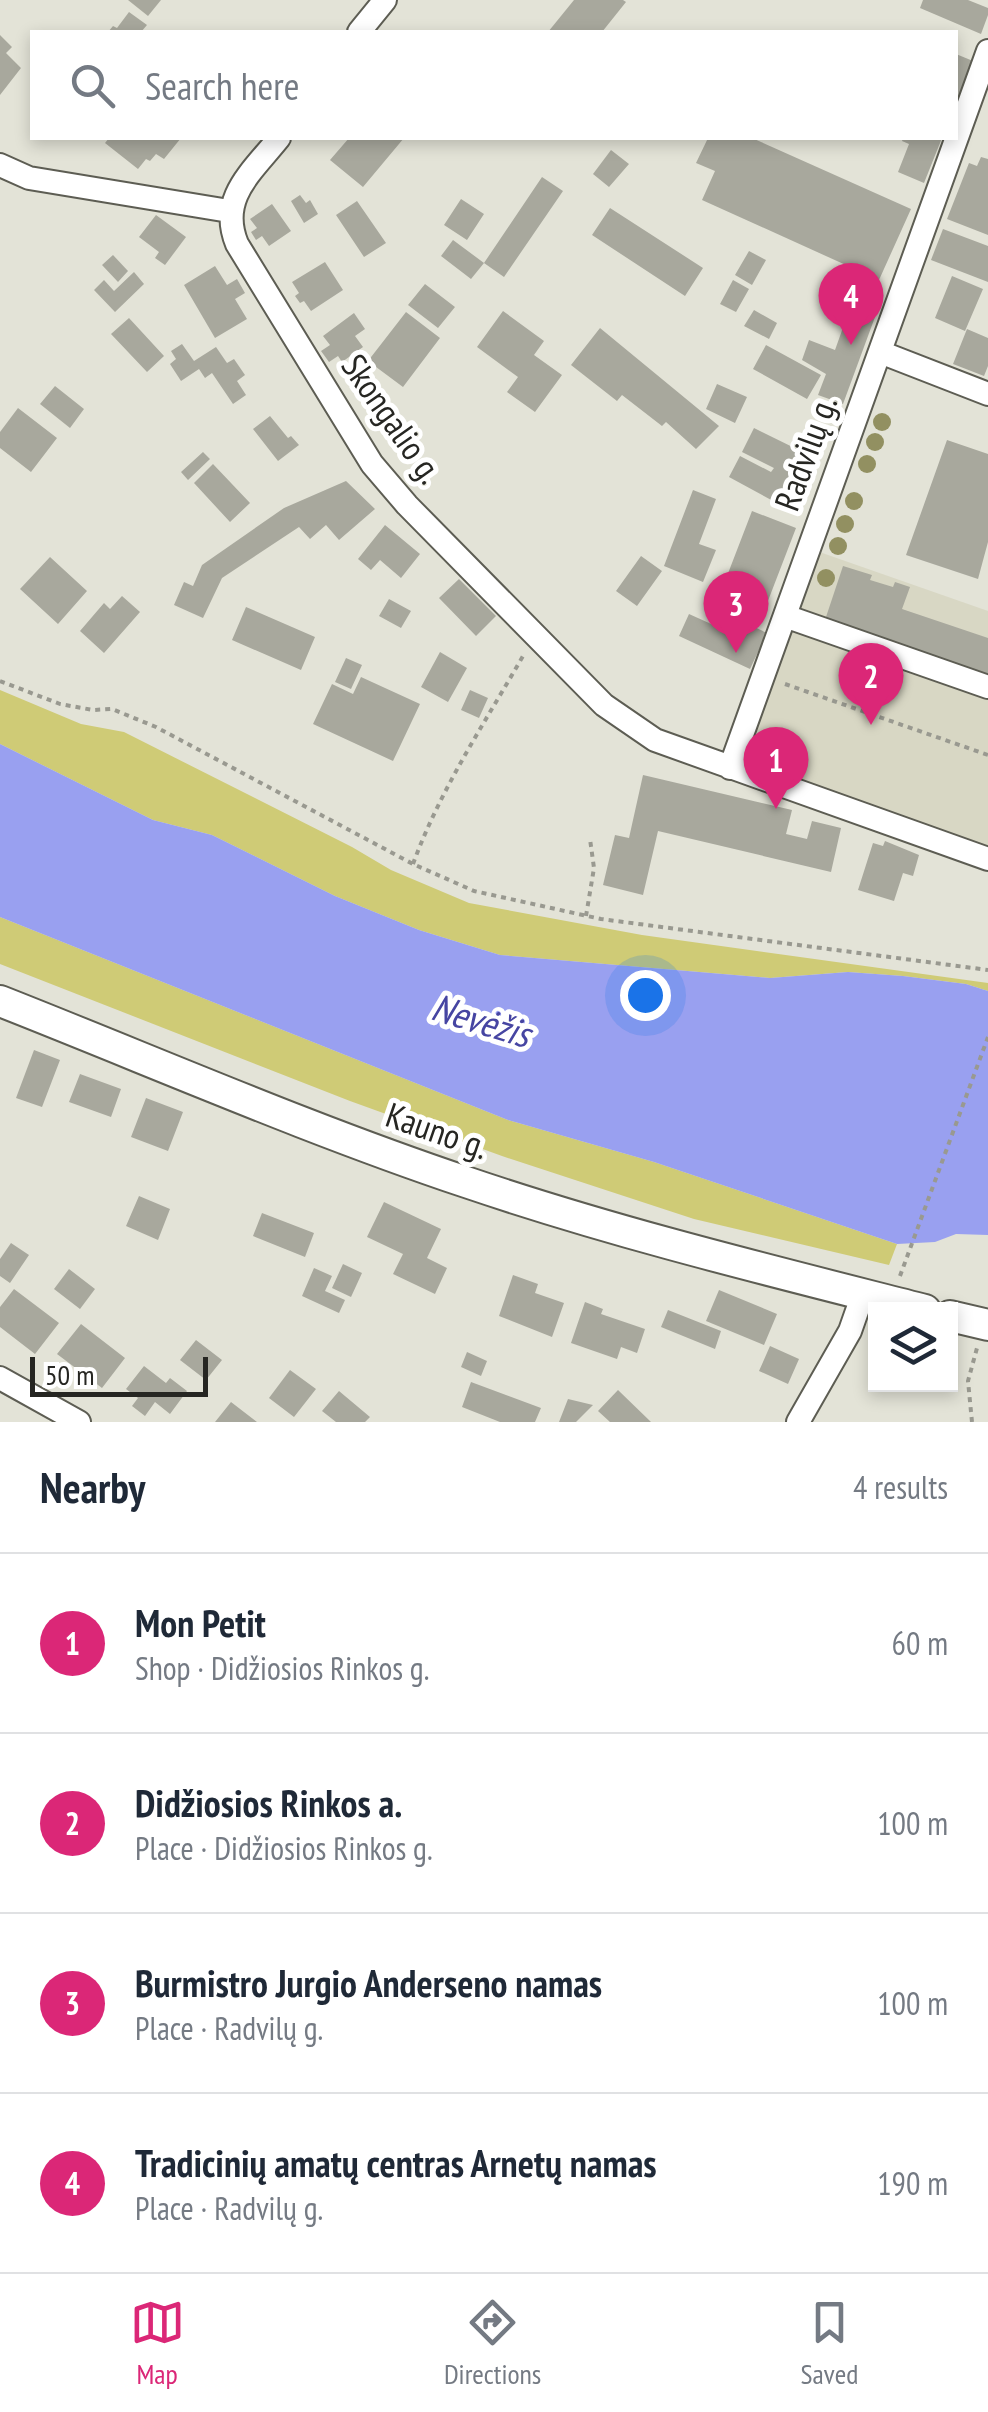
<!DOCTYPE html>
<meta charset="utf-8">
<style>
:root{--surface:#fff;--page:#f6f6f7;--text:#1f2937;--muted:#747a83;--line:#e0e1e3;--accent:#db2777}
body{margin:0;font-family:"PT Sans Narrow",sans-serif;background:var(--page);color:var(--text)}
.controls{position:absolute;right:30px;bottom:30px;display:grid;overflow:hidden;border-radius:0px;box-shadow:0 5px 15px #0003}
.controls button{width:90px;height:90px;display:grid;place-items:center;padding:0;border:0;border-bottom:2px solid var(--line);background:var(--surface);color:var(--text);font:50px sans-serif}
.scale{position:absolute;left:30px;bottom:25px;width:178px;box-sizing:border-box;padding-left:10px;border:5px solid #262622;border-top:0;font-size:28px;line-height:35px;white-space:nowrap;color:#262622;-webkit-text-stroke:8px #fff;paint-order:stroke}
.you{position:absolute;left:645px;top:995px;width:35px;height:35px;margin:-25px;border:8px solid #fff;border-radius:50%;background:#1a73e8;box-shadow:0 0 0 15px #1a73e833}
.badge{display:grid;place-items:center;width:65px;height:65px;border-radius:50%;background:var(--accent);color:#fff;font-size:32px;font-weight:700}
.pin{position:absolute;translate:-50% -82px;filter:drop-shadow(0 2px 5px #0008)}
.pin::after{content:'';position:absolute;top:52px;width:35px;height:30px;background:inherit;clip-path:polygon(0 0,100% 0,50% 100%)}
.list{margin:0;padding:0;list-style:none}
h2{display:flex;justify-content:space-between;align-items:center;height:130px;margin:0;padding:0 40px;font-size:42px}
h2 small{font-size:32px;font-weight:400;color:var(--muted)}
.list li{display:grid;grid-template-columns:65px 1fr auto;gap:30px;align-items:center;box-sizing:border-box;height:180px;padding:0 40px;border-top:2px solid var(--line)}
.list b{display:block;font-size:38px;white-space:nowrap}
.list p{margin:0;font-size:32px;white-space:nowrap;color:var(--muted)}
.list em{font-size:32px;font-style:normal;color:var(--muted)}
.icon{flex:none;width:55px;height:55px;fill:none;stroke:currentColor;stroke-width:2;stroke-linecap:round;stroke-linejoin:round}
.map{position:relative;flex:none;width:988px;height:1422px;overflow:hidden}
.search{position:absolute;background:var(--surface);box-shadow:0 5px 15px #0003;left:30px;right:30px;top:30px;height:110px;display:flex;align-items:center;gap:25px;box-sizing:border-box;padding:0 35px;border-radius:0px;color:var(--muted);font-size:38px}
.sheet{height:850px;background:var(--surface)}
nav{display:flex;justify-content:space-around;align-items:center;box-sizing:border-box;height:140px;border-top:2px solid var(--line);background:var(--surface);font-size:28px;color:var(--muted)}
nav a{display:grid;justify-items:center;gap:5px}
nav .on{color:var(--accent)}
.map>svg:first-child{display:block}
</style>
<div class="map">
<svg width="988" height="1422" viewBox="0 0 988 1422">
<rect width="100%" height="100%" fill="#e3e3d7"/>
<path fill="#d8d7c4" d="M808,548L988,611V859L731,768Z"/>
<path fill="#cfcb76" d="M0,690L81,724L124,732L352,847L391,870L469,903L642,935L988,983V991L966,984L903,976L848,972L770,978L500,955L419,930L335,896L212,835L153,820L0,744Z
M0,917L508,1120L654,1162L897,1244L889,1265L694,1219L502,1156L350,1101L0,964Z"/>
<path fill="#99a0f0" d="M0,744L153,820L212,835L335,896L419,930L500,955L770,978L848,972L903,976L966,984L988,991V1235L956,1234L935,1242L897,1244L654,1162L508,1120L0,917Z"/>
<path fill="#a8a89d" d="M128,0H161L148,16Z
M574,0H623L626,2L602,32H548Z
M923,0H968L988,8V15L981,34L920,8Z
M129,12L147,25L141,32H108L113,26L117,28Z
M0,35L12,47L6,53L21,68L0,95Z
M956,54L973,61L956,103Z
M109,138H181L164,159L156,154L150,161L146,159L138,169L105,143Z
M349,138H404L363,187L330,160Z
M708,138H752L911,209L879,280L702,200L715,171L696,163Z
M903,138H942L924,183L898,172L909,144L902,141Z
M611,150L629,164L609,187L593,174Z
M981,157L988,159V235L947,219L969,163L977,166Z
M542,177L563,191L504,277L484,263Z
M300,195L306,203L310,200L318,214L304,223L291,201Z
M461,199L484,214L467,240L444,225Z
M357,201L386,243L364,257L336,215Z
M272,204L291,231L269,246L262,236L256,240L251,232L257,228L250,219Z
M610,208L703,268L685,296L592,235Z
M156,215L186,237L165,265L155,258L159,252L139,237Z
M943,229L988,246V282L931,260Z
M453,240L484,263L471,279L441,256Z
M749,251L766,260L752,285L735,275Z
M113,255L128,271L118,282L102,265Z
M325,262L343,290L311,311L304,301L300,303L295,296L299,293L292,282Z
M215,266L227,285L237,279L245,293L235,299L247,319L215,338L184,285Z
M134,272L144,284L115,312L94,290L104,280L114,291Z
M952,276L983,289L965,331L935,318Z
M733,280L749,289L736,312L720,304Z
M425,284L455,307L438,328L408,305Z
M850,308L875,317L843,404L818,395L826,374L802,360L809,340L835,350Z
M754,310L777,323L769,339L744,326Z
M503,311L544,341L534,355L562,375L535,412L507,392L518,377L477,347Z
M406,312L440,338L403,387L368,361Z
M354,313L365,329L355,336L363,347L342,362L338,356L329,362L321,351L330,345L323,336Z
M129,318L164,356L147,372L111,334Z
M600,328L719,426L696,449L666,422L662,426L622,395L617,401L571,365Z
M967,329L988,338V366L984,376L953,364Z
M182,344L194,361L216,347L227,363L234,359L245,375L237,381L246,395L233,404L212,373L205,378L199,369L181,381L170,364L176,359L171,351Z
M766,345L821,375L807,399L753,369Z
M717,384L747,397L735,423L706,409Z
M55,386L84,409L70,428L40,404Z
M18,408L57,438L31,472L0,448V432Z
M270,416L288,438L291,436L299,445L278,461L253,429Z
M754,428L819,460L808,486L792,478L789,483L806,492L797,514L729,477L740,456L771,472L774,468L742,452Z
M947,440L988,454V542L978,579L906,555Z
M203,452L210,459L188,480L181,472Z
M213,464L250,503L230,522L194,483Z
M346,481L375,509L339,540L326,525L310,539L299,527L222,578L203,618L174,605L184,582L193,586L202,565L284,508Z
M693,490L716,499L699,544L716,550L703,582L664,566Z
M752,511L796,528L766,606L722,589Z
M385,525L420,554L401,578L380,560L371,570L358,559Z
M641,556L662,571L637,606L616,591Z
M50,557L87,591L58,624L20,589Z
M843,566L872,575L870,580L893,587L895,582L910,587L902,609L988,638V674L825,620Z
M459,579L496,616L476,636L439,598Z
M122,596L140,612L104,653L80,631L104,603L110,609Z
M389,599L411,611L401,628L379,616Z
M246,607L315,637L301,670L232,640Z
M689,614L729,632L735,618L767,633L750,669L679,636Z
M440,652L467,668L448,702L421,687Z
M346,658L362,665L351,689L335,682Z
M361,677L420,704L393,761L313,724L332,684L353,694Z
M470,690L488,698L479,718L461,710Z
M643,775L792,810L786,834L807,839L812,821L841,828L831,872L658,831L643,895L603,885L615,835L629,838Z
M885,841L919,855L913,876L903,873L894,901L858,890L873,843L883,846Z
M34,1050L60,1060L42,1107L16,1098Z
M80,1074L121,1089L111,1117L69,1102Z
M146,1098L183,1112L168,1151L131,1137Z
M139,1196L170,1209L158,1240L126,1226Z
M384,1202L441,1229L427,1258L447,1268L435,1294L393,1274L403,1254L367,1237Z
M262,1213L314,1233L305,1257L253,1236Z
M11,1243L29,1255L10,1283L0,1276V1259Z
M343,1264L362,1273L351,1297L332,1288Z
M314,1268L332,1276L325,1291L345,1300L339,1313L302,1296Z
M69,1269L95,1289L80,1309L54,1289Z
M513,1275L538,1284L535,1293L564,1303L552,1337L499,1316Z
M14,1289L59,1323L35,1354L0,1327V1307Z
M719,1290L777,1314L764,1345L706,1321Z
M585,1302L603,1309L601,1314L645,1329L637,1353L621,1347L617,1359L571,1343Z
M668,1310L721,1331L715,1349L661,1327Z
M81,1324L125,1358L102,1388L57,1354Z
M196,1340L222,1360L206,1380L180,1360Z
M770,1346L799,1359L788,1384L759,1371Z
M467,1352L487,1361L481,1376L461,1367Z
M144,1366L166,1383L170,1378L187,1391L170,1414L155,1402L145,1416L132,1406L138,1398L126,1389Z
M290,1370L316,1389L294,1417L269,1398Z
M471,1382L541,1408L535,1422H500L462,1407Z
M618,1390L651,1422H610L598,1411Z
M339,1391L370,1417L365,1422H336L322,1411Z
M568,1399L593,1405L576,1422H559Z
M231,1402L257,1422H215Z"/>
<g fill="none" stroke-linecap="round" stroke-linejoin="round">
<defs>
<path id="minor" d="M359,32L385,0
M279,138C252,172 218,198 237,244L372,464L407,505L604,705L655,740L988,859
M0,165L29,178L229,211
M880,352L988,394
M785,616L988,687
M730,768L988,51
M0,1378L79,1422
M798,1422L850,1331L863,1294"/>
<path id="secondary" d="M0,1001C155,1062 308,1129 466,1182C616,1233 772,1271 925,1310
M950,1316L988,1325"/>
</defs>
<use href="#minor" stroke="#5d5d53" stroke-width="26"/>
<use href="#secondary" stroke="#5d5d53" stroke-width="34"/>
<path stroke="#999990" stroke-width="4" stroke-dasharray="5 5" stroke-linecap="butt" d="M0,681L60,704L93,710L112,709L156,727L413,864L474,891L601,919L988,970
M785,684L988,755
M413,864C440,790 484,724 523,656
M586,916L594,868L590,839
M900,1276L988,1037
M972,1422L968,1381L977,1348"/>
<use href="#minor" stroke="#fff" stroke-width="22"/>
<use href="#secondary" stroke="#fff" stroke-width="30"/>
</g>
<g fill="#929061">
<circle cx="882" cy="422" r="9"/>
<circle cx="875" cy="442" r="9"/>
<circle cx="867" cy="464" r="9"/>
<circle cx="854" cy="501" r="9"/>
<circle cx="845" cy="524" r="9"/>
<circle cx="838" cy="546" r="9"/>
<circle cx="826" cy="578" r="9"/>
</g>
<g text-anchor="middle" stroke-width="10" stroke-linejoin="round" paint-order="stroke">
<g font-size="35" fill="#262622" stroke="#fff">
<text transform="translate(392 419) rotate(55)" y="12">Skongalio g.</text>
<text transform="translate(806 453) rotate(-70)" y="12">Radvilų g.</text>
<text transform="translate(437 1131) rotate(19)" y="12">Kauno g.</text>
</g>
<g font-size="38" font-style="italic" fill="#4645a2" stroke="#fff">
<text transform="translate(481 1021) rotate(17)" y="13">Nevėžis</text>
</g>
</g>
</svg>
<div class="controls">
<button><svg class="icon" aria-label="layers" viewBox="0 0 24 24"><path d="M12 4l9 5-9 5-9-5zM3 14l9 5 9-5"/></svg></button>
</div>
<div class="scale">50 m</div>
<div class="you"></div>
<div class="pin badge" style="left:776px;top:809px">1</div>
<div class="pin badge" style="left:871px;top:725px">2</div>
<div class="pin badge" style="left:736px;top:653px">3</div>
<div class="pin badge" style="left:851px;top:345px">4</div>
<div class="search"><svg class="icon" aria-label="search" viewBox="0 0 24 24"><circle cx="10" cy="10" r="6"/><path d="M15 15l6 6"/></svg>Search here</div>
</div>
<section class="sheet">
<h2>Nearby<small>4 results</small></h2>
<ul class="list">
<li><span class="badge">1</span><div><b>Mon Petit</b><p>Shop · Didžiosios Rinkos g.</p></div><em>60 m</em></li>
<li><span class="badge">2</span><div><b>Didžiosios Rinkos a.</b><p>Place · Didžiosios Rinkos g.</p></div><em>100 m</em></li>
<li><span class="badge">3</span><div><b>Burmistro Jurgio Anderseno namas</b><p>Place · Radvilų g.</p></div><em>100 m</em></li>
<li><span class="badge">4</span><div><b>Tradicinių amatų centras Arnetų namas</b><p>Place · Radvilų g.</p></div><em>190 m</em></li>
</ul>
</section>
<nav>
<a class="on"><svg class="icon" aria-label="map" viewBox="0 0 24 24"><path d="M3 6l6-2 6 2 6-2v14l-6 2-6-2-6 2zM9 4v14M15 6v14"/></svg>Map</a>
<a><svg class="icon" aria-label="directions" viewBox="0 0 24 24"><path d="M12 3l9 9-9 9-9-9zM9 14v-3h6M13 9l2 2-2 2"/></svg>Directions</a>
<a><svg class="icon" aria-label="saved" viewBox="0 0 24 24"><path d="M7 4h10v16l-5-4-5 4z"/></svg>Saved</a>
</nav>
